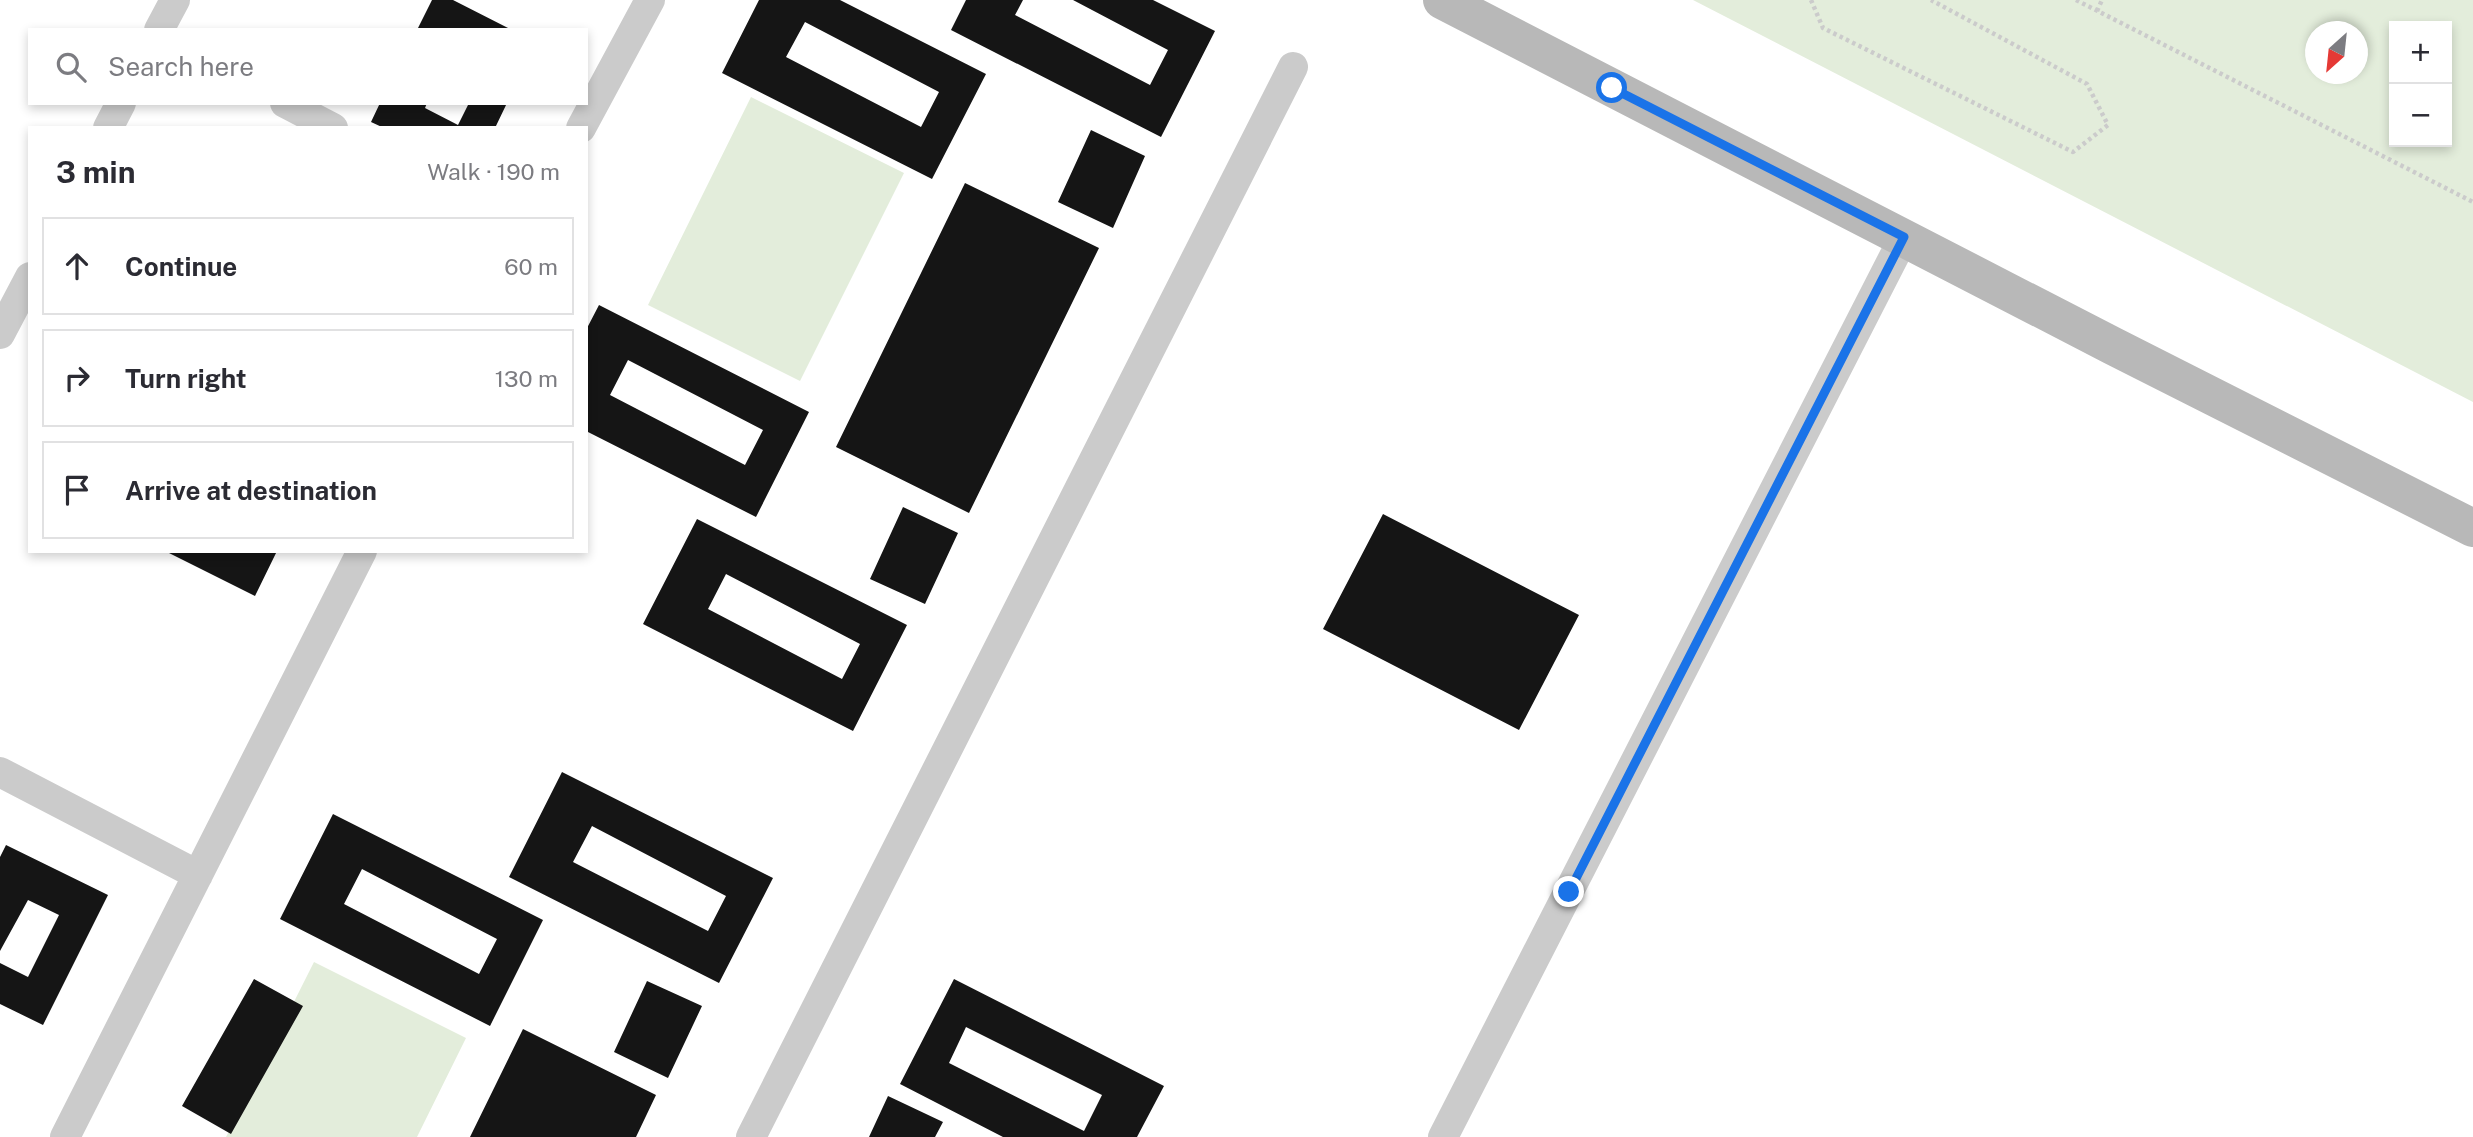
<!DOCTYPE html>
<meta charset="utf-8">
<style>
:root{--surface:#fff;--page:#f2f2f3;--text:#2b2b33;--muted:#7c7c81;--line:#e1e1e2}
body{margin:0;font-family:"Public Sans",sans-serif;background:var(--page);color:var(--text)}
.controls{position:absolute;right:21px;top:21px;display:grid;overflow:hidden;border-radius:0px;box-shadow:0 4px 10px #0003}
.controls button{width:63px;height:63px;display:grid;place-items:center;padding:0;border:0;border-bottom:2px solid var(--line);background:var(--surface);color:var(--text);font:35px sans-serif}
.compass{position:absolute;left:2305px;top:21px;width:63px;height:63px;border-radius:50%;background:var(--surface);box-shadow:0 4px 10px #0003;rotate:207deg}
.stop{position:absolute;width:21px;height:21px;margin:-16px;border:5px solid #1a73e8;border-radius:50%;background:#fff}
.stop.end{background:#1a73e8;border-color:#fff;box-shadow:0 2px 7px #0008}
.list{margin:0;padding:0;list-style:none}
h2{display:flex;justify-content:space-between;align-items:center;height:91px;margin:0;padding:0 28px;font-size:30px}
h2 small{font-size:23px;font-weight:400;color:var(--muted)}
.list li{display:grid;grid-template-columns:46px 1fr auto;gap:21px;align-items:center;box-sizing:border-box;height:98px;margin:0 14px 14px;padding:0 14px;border:2px solid var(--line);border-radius:0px}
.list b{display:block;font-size:26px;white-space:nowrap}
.list em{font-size:23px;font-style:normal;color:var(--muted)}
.icon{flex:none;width:38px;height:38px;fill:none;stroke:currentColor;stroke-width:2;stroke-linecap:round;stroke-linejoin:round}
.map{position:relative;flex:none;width:2473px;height:1137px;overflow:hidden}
.search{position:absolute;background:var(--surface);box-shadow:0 4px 10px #0003;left:28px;top:28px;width:560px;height:77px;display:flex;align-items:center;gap:18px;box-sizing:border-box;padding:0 24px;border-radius:0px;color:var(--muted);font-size:26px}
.panel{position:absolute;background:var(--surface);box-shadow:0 4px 10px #0003;left:28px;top:126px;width:560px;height:427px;border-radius:0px}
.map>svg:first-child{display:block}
</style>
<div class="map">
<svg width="2473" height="1137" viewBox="0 0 2473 1137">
<rect width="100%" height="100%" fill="#fff"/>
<path fill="#e3eddb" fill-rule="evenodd" d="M1693,0H2473V402ZM2394,26H2447V142H2394ZM2316,32H2358V74H2316Z
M751,97L904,173L800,381L648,305Z
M314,962L466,1038L417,1137H226Z"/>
<path fill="#151515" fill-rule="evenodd" d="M432,0H453L512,30H417Z
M759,0H840L986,74L932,179L722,73ZM805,22L939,92L921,127L786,57Z
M966,0H1023L1015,15L1150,85L1168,50L1073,0H1153L1215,31L1161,137L951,30Z
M380,103H427L425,108L458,125L469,103H507L495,128H384L371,122Z
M1091,130L1145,156L1113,228L1058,202Z
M965,183L1099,248L969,513L836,447Z
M599,305L809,412L756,517L586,431V330ZM628,360L763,430L745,465L610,395Z
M903,507L958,533L925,604L870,579Z
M1383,514L1579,615L1519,730L1323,629Z
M697,519L907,625L853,731L643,624ZM726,574L860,644L842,679L708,609Z
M165,551H277L255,596Z
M562,772L773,878L719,983L509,877ZM592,826L726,896L708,931L573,862Z
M333,814L543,920L490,1026L280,919ZM362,869L497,939L479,974L344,904Z
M6,845L108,895L43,1025L0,1004V963L28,977L59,915L28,900L0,951V857Z
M254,979L303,1006L231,1134L182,1106Z
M954,979L1164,1086L1137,1137H1003L900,1084ZM966,1027L1102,1095L1084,1131L949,1063Z
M647,981L702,1006L668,1078L614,1052Z
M523,1029L656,1095L636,1137H470Z
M888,1096L943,1122L935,1137H869Z"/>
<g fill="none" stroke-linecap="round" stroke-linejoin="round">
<path stroke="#cbcbcb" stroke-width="4.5" stroke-dasharray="3.5 3.5" stroke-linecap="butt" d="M1811,0L1823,28L2073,152L2108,125L2087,84L1931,0
M2076,0L2473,202
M2097,11L2102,0"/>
<path stroke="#cbcbcb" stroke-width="30" d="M159,30L175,0
M285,103L333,128
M108,128L121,103
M581,128L650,0
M0,334L30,277
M0,772L198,875
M65,1137L362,551
M751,1137L1293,67
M1443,1137L1904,237"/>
<path stroke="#b8b8b8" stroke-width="38" d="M1442,0L2113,346L2473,528"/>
</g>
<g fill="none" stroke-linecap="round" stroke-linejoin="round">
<path stroke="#1a73e8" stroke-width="9" d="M1569,892L1904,237L1612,88"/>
</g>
</svg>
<div class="controls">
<button>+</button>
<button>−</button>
</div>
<svg class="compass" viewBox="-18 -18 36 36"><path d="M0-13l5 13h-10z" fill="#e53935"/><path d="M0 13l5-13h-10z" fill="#7c7c81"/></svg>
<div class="stop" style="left:1612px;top:88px"></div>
<div class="stop end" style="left:1569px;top:892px"></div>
<div class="search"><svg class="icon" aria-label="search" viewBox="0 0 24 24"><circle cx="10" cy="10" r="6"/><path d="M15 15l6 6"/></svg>Search here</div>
<section class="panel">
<h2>3 min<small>Walk · 190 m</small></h2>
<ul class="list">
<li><svg class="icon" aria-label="ahead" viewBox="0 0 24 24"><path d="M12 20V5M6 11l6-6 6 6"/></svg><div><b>Continue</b></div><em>60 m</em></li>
<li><svg class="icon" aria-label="right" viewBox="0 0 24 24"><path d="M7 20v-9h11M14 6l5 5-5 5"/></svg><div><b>Turn right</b></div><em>130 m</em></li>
<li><svg class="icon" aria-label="arrive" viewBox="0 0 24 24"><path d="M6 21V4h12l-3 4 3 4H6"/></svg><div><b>Arrive at destination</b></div></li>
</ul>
</section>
</div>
